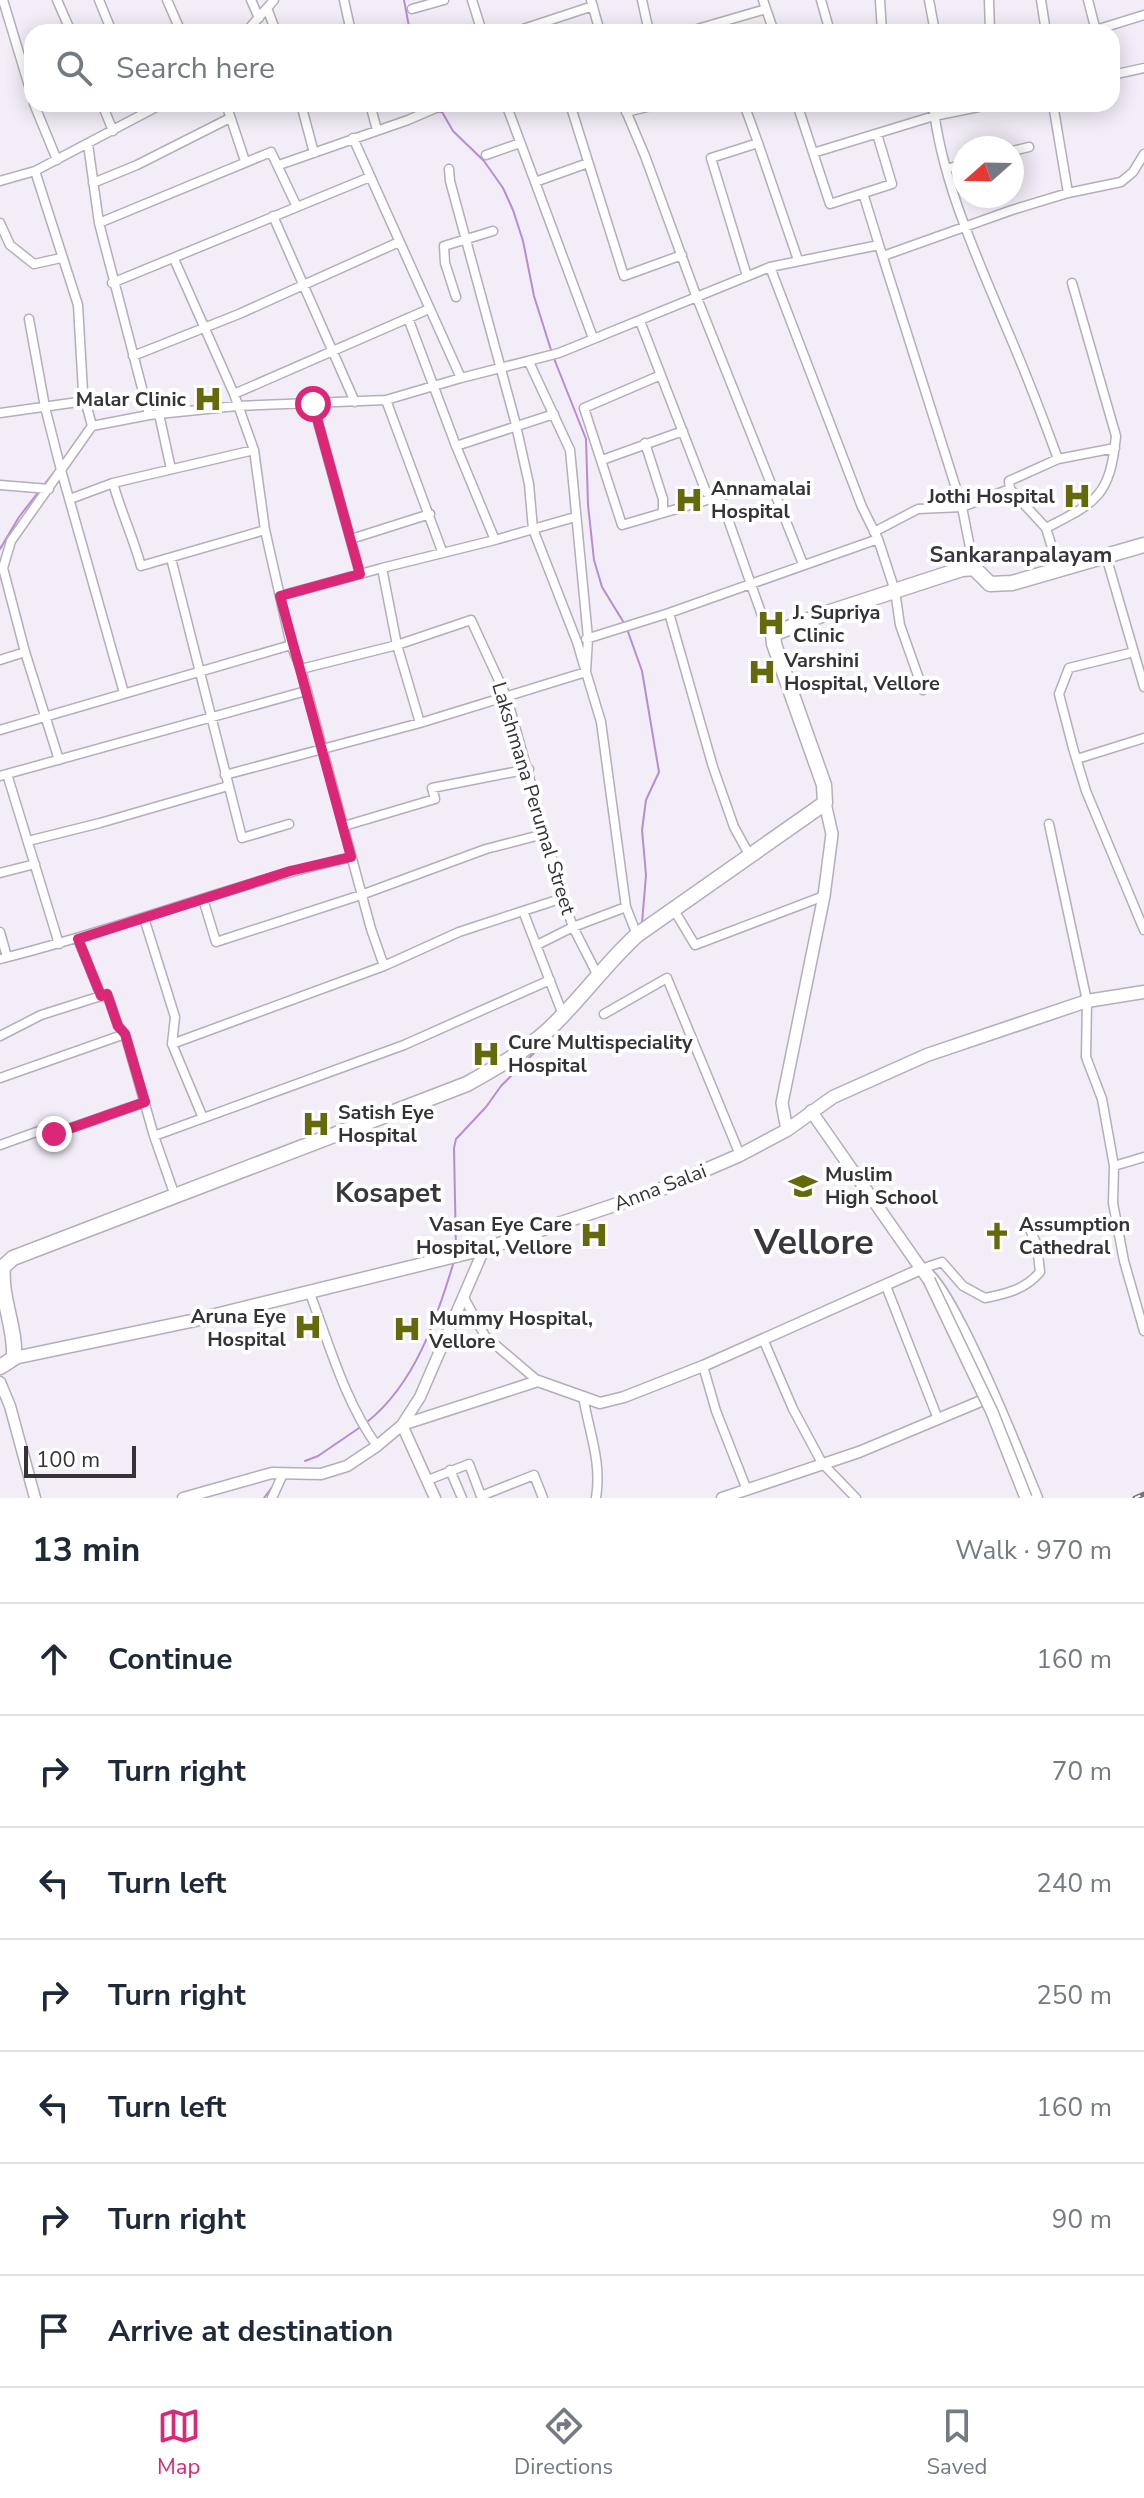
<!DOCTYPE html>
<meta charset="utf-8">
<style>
:root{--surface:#fff;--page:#f6f6f7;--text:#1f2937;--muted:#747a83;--line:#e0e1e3;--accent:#db2777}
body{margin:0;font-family:"Nunito Sans",sans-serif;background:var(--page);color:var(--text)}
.compass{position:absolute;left:952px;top:136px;width:72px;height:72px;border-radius:50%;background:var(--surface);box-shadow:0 4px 20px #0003;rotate:250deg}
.scale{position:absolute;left:24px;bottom:20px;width:112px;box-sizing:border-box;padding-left:8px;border:4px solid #353337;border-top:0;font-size:22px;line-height:28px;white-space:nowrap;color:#353337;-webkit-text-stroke:6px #fff;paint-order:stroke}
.stop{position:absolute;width:24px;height:24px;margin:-18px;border:6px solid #db2777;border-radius:50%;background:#fff}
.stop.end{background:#db2777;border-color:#fff;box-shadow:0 2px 8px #0008}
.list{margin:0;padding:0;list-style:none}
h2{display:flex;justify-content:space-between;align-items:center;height:104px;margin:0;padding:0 32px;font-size:34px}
h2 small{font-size:26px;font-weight:400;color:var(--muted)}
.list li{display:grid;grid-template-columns:52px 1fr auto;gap:24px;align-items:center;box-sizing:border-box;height:112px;padding:0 32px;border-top:2px solid var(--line)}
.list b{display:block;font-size:30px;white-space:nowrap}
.list em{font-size:26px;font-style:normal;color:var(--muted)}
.icon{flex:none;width:44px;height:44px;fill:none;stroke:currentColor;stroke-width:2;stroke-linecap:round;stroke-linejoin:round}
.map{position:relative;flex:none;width:1144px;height:1498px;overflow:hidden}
.search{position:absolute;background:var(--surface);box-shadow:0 4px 20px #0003;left:24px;right:24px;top:24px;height:88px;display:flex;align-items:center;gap:20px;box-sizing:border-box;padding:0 28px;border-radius:24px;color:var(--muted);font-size:30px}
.sheet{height:888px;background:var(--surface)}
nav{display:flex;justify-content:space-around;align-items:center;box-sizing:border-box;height:112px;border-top:2px solid var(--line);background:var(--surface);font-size:22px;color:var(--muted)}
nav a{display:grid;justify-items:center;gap:4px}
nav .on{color:var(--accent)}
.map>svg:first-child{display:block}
</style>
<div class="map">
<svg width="1144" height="1498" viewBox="0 0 1144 1498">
<rect width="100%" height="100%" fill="#f2edf7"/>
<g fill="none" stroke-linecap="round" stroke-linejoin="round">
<path stroke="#b78cd6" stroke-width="2" d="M404,0L410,32
M436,112H442L453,131L484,161L503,188L513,210L523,241L534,296L551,350
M553,356L586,439L588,505L594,560L602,587L624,623
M44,485L57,469
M0,549L19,517L40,490
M627,629L642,671L659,772L646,800L642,830L646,875L642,923
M622,960L635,947
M456,1250L454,1148L456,1139L486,1107L501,1086L549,1038
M367,1422C415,1384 437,1318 454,1261
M305,1461L318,1456L362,1426
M264,1498L273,1486"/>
<defs>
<path id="minor" d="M3,0L32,96
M57,0L71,32
M99,0L112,32
M167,0L181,32
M251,0L259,18
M344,0L351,32
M472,0L482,32
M591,0L600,32
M642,0L649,32
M763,0L774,32
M821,0L830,32
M880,0L882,32
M929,0L935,32
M989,0L990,32
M1041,0L1046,32
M1088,0L1096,31
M267,8L276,32
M412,9L444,0
M246,32L274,0
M514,32L593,6
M687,32L766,9
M1089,32L1144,15
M1112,75L1144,68
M34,104L57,160
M102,104L113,131
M226,104L245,161
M301,104L314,153
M370,104L377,130
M506,104L593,338
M570,104L624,276L682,255
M623,104L645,156L697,298L803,564
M744,104L758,143
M797,104L830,204L892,184L877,134
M933,104C942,182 976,255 1006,327C1025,371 1042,415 1058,459L1009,481L1010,489L1046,528L1059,570
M1053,104L1068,193
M626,112L660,104
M353,138L461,378
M88,144L99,223L149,415
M1012,151L1029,147
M813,153L934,116L993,104
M486,155L520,143
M279,165L408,120L445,104
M946,169L964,164
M35,171L78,305L83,392L92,426
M0,181L35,171L162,104
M535,182L588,163
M93,183L137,165L230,118
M863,193L879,245
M273,216L355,402
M0,223L10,245L34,264L61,258
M99,223L271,152L297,207
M883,256L1012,210L1068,193L1121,182L1133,172L1144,154
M174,259L234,394L254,450L265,530L291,645L301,669L371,929L384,966
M770,267L862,507L878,539L895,591L900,625L923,690
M747,276L711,158L758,143L798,260
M112,283L370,177
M456,297L445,263L444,246L493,231
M408,318L456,446L495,540L575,517
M29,319L45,407L61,470L124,693
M640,321L706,492L722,502L766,627L773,634
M133,356L239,314L399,242
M529,362L570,450L588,638L586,672L601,722L626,907L637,935
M661,375L584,408L622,525L714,498
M234,394L429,309
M386,400L442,551
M313,404L360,574
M0,413L85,401
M159,414L171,469
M645,443L663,499V513
M456,446L554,414
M1058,459L1115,448
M602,460L683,431
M113,483C121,512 133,537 141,566L265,530
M0,485L49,489
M70,499L113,483L254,450
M1046,528C1097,502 1110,496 1116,436L1072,283
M874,532L918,509L962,507L1010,489
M351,539L430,514
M1106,556L1144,687
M171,558L242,838L289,824
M382,568L495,540
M280,596L382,568L397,645L420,723
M586,639L669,613
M1134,652L1069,668L1059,694L1073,748L1086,791L1144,930
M0,660L25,652
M301,669L397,645L471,620L507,698L563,898L573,927L598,976
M0,730L291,645
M1077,759L1144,738
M59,760L25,652L3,568L11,541L92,426L149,415L237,406L386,400L461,378L559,353L770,267L879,245L962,507L974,568
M7,774L59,944
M225,775L420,723L586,672L577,642L533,529L529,484L515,421L450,181L449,169
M0,776L306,691
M1049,824L1087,1001L1086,1057L1102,1099L1114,1166
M344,826L435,799L432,788L529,769
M28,841L100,823L228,786
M750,856L734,827L713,767L669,613L878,539
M0,873L35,864
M203,899L216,942L361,895L486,849L544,834
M674,910L695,945L824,896
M523,911L563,898
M144,918L175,1017L172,1044L203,1118
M0,932L7,957
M78,939L101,996L107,994L118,1026L125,1034L154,1136L175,1196
M537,945L573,927L626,907
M0,959C119,930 232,884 351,857
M604,1014L667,978L740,1155
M0,1036L41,1015L101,996
M172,1044L384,966L459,932L523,911L563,1015
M0,1078L125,1034
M154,1136L404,1045L550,980
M0,1145L42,1130L54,1134L145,1102
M1144,1157L1114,1166L1113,1203L1124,1261L1144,1331
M921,1269L942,1262L963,1286L985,1298C1006,1294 1026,1289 1040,1272L1037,1245L1026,1221
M886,1286L938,1419
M309,1291C329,1343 344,1400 377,1446
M463,1296L485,1336L538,1381
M763,1339L793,1409L822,1463L856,1498
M703,1366L716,1411L747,1490
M583,1396C589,1432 602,1462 596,1498
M450,1470L462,1498
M428,1480L469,1464L481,1496L534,1475L543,1498
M272,1498L283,1474"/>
<path id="tertiary" d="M0,1382L10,1406L35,1498
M183,1498L272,1473L321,1474L347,1466L377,1446L402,1425L420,1397L484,1249
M435,1498L402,1425L538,1381L600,1403L624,1397L703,1366L921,1269C948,1274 1023,1464 1037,1498
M722,1498L859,1452L993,1396"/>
<path id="secondary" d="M811,1111L929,1280
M787,1130L782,1103L824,896L832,834L825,803"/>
<path id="primary" d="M14,1358L191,1321L484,1249L659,1190L740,1155L787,1130L833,1097L927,1055L1087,1001L1144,992"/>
<path id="trunk" d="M14,1358C16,1327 0,1298 3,1267L13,1258L467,1084C495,1068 522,1053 546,1032C579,1002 604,965 637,935L825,803L824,785L774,644L773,634L824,614L962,569L974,568L990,584L1012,583L1144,545
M0,1367L14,1358"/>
</defs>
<use href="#minor" stroke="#b3aeb7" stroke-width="11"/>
<use href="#tertiary" stroke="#b3aeb7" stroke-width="13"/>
<use href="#secondary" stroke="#b3aeb7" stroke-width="14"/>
<use href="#primary" stroke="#b3aeb7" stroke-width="15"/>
<use href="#trunk" stroke="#b3aeb7" stroke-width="17"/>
<use href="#minor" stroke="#fff" stroke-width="8"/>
<use href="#tertiary" stroke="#fff" stroke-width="10"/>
<use href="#secondary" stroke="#fff" stroke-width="11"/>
<use href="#primary" stroke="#fff" stroke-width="12"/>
<use href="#trunk" stroke="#fff" stroke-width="14"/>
<defs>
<path id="rail" d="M1135,1498L1144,1494"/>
</defs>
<use href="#rail" stroke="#767379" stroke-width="5"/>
<use href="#rail" stroke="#fff" stroke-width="2" stroke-dasharray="6" stroke-linecap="butt"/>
<defs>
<path id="secondary-bridge" d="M929,1280L992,1412L1026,1498"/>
</defs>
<use href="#secondary-bridge" stroke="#b3aeb7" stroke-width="14" stroke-linecap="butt"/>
<use href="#secondary-bridge" stroke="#fff" stroke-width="11"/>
</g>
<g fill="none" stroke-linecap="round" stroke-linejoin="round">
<path stroke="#db2777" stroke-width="10" d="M54,1134L145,1102L125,1034L118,1026L107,994L101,996L78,939L290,871L351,857L280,596L360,574L313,404"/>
</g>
<defs>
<symbol id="hospital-bare" viewBox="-9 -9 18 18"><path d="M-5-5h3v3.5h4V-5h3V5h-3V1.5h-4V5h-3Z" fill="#64690a" stroke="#fff" stroke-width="2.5" paint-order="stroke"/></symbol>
<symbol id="school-bare" viewBox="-9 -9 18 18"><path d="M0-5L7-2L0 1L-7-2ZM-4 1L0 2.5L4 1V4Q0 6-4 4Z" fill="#64690a" stroke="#fff" stroke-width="2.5" paint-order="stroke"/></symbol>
<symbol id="church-bare" viewBox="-9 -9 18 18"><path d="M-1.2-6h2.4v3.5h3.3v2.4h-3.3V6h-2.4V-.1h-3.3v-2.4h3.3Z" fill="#64690a" stroke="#fff" stroke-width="2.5" paint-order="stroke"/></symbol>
</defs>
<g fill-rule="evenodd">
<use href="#hospital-bare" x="188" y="379" width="40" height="40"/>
<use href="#hospital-bare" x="1057" y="476" width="40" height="40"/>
<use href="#hospital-bare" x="669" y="480" width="40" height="40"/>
<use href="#hospital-bare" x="751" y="603" width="40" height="40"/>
<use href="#hospital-bare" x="742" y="652" width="40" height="40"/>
<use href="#hospital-bare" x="466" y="1034" width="40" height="40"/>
<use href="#hospital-bare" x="296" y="1104" width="40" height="40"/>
<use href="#school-bare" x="783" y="1166" width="40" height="40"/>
<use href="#hospital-bare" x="574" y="1215" width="40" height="40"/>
<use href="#church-bare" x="977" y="1216" width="40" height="40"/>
<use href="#hospital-bare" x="288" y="1307" width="40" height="40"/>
<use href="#hospital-bare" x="387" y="1309" width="40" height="40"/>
</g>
<g text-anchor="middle" stroke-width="8" stroke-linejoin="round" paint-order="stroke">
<g font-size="20" font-weight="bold" fill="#353337" stroke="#fff" text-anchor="start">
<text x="186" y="406" text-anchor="end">Malar Clinic</text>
<text x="711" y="495">Annamalai<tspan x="711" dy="23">Hospital</tspan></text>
<text x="1055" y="503" text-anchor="end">Jothi Hospital</text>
<text x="793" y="619">J. Supriya<tspan x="793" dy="23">Clinic</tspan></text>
<text x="784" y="667">Varshini<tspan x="784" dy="23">Hospital, Vellore</tspan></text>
<text x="508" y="1049">Cure Multispeciality<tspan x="508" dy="23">Hospital</tspan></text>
<text x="338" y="1119">Satish Eye<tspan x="338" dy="23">Hospital</tspan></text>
<text x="825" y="1181">Muslim<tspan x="825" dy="23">High School</tspan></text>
<text x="572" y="1231" text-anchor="end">Vasan Eye Care<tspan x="572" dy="23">Hospital, Vellore</tspan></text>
<text x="1019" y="1231">Assumption<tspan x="1019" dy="23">Cathedral</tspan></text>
<text x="286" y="1323" text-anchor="end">Aruna Eye<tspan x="286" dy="23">Hospital</tspan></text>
<text x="429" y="1325">Mummy Hospital,<tspan x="429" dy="23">Vellore</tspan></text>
</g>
<g font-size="20" fill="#353337" stroke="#fff">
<text transform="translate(534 798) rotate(73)" y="7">Lakshmana Perumal Street</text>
<text transform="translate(660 1187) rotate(-21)" y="7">Anna Salai</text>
</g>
<g font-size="22" font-weight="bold" fill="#3a363e" stroke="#fff">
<text x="1021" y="562">Sankaranpalayam</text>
</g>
<g font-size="28" font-weight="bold" fill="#3a363e" stroke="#fff">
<text x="388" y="1202">Kosapet</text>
</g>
<g font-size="36" font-weight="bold" fill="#3a363e" stroke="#fff">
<text x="814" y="1254">Vellore</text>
</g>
</g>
</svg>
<svg class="compass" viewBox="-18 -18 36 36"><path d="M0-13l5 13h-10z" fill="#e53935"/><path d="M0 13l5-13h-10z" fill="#747a83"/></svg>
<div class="scale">100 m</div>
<div class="stop" style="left:313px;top:404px"></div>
<div class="stop end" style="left:54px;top:1134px"></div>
<div class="search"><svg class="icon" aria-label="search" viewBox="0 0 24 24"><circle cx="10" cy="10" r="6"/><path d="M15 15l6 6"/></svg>Search here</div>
</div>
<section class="sheet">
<h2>13 min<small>Walk · 970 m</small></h2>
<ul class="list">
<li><svg class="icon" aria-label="ahead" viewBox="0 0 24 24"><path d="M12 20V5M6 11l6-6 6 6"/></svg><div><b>Continue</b></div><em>160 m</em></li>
<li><svg class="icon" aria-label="right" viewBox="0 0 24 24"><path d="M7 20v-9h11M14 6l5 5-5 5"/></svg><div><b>Turn right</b></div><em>70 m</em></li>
<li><svg class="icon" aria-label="left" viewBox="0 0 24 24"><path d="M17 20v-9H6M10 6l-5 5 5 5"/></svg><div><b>Turn left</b></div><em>240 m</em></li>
<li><svg class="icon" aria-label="right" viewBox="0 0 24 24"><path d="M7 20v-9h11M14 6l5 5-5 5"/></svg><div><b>Turn right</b></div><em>250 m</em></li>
<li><svg class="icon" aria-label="left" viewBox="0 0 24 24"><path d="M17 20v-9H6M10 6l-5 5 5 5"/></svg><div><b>Turn left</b></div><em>160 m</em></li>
<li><svg class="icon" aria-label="right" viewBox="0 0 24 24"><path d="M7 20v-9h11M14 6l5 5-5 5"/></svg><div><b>Turn right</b></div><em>90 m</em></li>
<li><svg class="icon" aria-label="arrive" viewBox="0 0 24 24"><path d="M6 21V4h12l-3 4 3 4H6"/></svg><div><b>Arrive at destination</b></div></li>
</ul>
</section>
<nav>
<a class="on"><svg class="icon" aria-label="map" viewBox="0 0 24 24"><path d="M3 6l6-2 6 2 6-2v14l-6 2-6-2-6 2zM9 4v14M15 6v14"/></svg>Map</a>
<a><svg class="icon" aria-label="directions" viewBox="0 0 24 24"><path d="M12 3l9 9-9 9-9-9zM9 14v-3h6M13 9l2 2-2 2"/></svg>Directions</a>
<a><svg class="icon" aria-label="saved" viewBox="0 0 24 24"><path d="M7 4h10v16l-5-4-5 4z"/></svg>Saved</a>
</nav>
